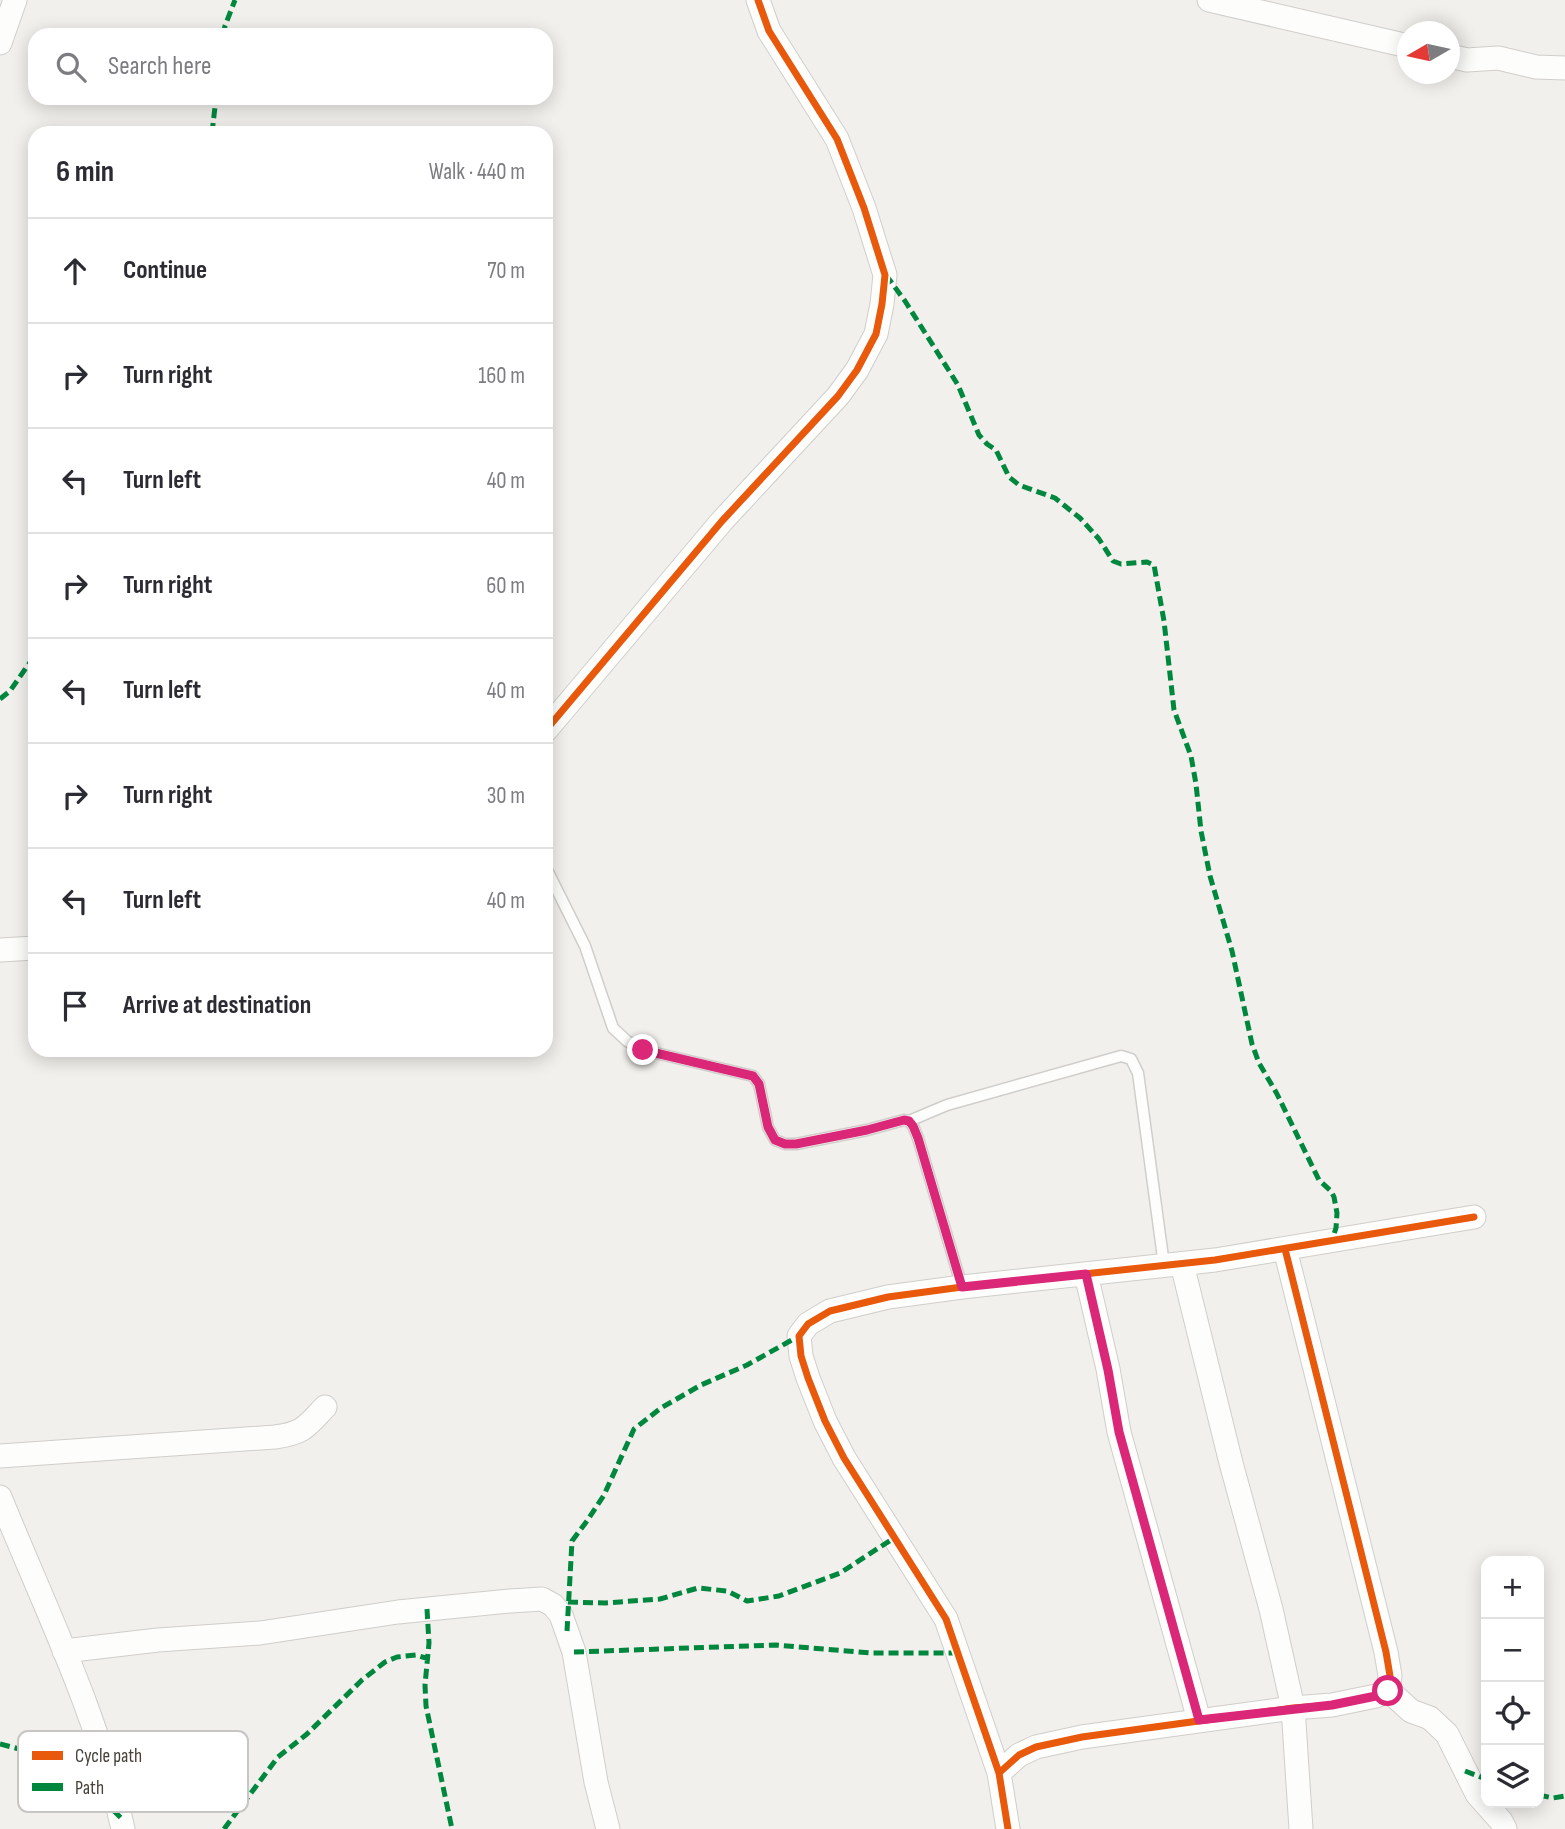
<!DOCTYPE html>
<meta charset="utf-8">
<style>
:root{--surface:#fff;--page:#f7f7f7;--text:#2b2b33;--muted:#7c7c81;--line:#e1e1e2}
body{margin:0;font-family:"Sofia Sans Condensed",sans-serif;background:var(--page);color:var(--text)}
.controls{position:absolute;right:21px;bottom:21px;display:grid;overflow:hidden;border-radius:14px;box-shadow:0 4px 18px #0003}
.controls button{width:63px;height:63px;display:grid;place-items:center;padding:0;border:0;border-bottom:2px solid var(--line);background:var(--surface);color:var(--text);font:35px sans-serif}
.compass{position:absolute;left:1397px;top:21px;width:63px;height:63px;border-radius:50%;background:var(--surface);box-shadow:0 4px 18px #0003;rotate:261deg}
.stop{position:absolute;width:21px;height:21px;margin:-16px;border:5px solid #db2777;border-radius:50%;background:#fff}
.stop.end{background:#db2777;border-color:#fff;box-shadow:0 2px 7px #0008}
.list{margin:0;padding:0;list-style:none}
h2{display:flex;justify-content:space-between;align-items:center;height:91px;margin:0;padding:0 28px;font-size:30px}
h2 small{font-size:23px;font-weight:400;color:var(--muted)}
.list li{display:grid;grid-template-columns:46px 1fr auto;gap:21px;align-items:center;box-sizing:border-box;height:105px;padding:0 28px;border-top:2px solid var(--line)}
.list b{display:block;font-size:26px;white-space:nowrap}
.list em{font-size:23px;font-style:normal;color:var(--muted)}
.icon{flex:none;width:38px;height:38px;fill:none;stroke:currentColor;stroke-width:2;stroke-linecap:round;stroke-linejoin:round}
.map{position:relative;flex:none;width:1565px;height:1829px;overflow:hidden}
.search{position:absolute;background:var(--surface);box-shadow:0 4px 18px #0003;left:28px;top:28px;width:525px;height:77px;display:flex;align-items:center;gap:18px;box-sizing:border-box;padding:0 24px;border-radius:21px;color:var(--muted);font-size:26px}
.panel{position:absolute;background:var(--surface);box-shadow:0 4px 18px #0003;left:28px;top:126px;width:525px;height:931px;border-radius:21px}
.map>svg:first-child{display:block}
</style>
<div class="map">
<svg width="1565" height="1829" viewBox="0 0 1565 1829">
<rect width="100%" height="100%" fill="#f2f0ec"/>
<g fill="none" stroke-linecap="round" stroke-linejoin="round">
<defs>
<path id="lane" d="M546,868L585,946L613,1028L627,1041L643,1050L753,1076L759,1084L768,1127L775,1140L785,1144H796L867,1130L904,1120L909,1121L913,1126L918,1138L962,1287
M909,1121L947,1105L1121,1056L1131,1059L1138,1073L1164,1265"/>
<path id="street" d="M1209,0L1408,46
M0,43L15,0
M1450,56L1467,60L1498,58L1536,67L1565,68
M546,730L722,521L838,396L857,370L876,334L882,304L885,275L864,208L837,139L769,31L758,0
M0,950L35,948
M1182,1264L1231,1463L1271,1609L1293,1708L1301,1829
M1086,1274L1108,1369L1119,1432L1199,1720
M0,1456L275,1437C304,1433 306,1427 325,1407
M0,1497C44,1606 98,1714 123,1829
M64,1651L158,1640L260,1633L398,1612L510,1601L542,1599L553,1605L561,1615L574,1652L596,1782L608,1829
M1388,1690L1411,1711L1430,1718L1447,1734L1477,1794L1501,1821L1505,1829
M999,1773L1019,1755L1036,1747L1082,1737L1293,1708L1332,1705L1376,1696L1388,1691L1390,1676L1386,1652L1285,1249
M1008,1829L999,1773L946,1619L844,1458L825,1421L808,1378L801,1356L799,1336L808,1324L830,1311L888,1297L962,1287L1215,1260L1474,1217"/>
</defs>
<use href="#lane" stroke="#d0ceca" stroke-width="13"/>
<use href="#street" stroke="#d0ceca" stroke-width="25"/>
<use href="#lane" stroke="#fdfdfc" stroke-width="10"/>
<use href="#street" stroke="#fdfdfc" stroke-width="23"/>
<path stroke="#00873e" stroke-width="5" stroke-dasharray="10 5" stroke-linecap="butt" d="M223,35L225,26L235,0
M212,133L216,98
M886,275L905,301L958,385L979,435L987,444L996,450L1009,477L1019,485L1055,498L1080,518L1099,539L1113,561L1121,564L1147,562L1154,565L1164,621L1174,710L1191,756L1196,784L1201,831L1210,876L1232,951L1252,1044L1259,1063L1277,1094L1319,1180L1331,1191L1334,1197L1337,1213L1336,1228L1332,1240
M0,699L10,691L35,655
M568,1602L605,1603L660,1599L698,1588L727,1591L747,1601L779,1596L840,1573L894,1538
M427,1609L429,1643L425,1685L426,1706L452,1829
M567,1631L572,1541L587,1521L604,1495L634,1429L661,1408L701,1385L747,1365L799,1336
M574,1652L776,1645L871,1653H959
M0,1744L39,1754L74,1771L121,1818
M1465,1771L1486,1779
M1539,1795L1553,1798L1565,1796
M224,1829L278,1757L307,1734L362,1680L385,1662L397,1657L416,1655L429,1659"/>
<defs>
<path id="cycleway" d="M546,730L722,521L838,396L857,370L876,334L882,304L885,275L864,208L837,139L769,31L758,0
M999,1773L1019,1755L1036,1747L1082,1737L1293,1708L1332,1705L1376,1696L1388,1691L1390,1676L1386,1652L1285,1249
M1008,1829L999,1773L946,1619L844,1458L825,1421L808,1378L801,1356L799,1336L808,1324L830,1311L888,1297L962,1287L1215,1260L1474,1217"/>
</defs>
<use href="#cycleway" stroke="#fff" stroke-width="11"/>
<use href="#cycleway" stroke="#e8590c" stroke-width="7"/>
</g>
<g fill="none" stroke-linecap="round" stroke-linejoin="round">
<path stroke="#db2777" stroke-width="9" d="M643,1050L753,1076L759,1084L768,1127L775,1140L785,1144H796L867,1130L904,1120L909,1121L913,1126L918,1138L962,1287L1086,1274L1108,1370L1119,1432L1199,1720L1332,1705L1376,1696L1388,1691"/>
</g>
<rect x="18" y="1731" width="230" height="81" rx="10" fill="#fff" stroke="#c8c6c4" stroke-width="2"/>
<rect x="32" y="1751" width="31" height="9" fill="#e8590c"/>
<rect x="32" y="1783" width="31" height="8" fill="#00873e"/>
<g font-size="19" fill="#474139">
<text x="75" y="1762">Cycle path</text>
<text x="75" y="1794">Path</text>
</g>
</svg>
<div class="controls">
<button>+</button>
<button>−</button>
<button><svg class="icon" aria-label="locate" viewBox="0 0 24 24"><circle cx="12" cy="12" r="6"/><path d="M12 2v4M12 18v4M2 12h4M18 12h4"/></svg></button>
<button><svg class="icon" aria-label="layers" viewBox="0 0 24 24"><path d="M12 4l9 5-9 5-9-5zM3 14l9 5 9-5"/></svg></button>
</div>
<svg class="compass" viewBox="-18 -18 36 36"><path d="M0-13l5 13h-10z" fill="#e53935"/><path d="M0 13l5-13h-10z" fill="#7c7c81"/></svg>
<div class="stop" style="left:1388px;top:1691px"></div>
<div class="stop end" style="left:643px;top:1050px"></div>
<div class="search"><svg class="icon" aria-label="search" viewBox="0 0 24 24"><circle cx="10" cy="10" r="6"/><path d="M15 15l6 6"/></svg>Search here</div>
<section class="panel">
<h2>6 min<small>Walk · 440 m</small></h2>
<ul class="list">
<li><svg class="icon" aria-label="ahead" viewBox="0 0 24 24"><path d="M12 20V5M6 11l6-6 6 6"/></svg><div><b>Continue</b></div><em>70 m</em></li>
<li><svg class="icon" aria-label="right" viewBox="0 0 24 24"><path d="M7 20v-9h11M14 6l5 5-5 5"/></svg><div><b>Turn right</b></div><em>160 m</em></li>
<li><svg class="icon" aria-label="left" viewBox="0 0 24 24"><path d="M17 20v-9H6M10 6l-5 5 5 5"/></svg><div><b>Turn left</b></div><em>40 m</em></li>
<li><svg class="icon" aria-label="right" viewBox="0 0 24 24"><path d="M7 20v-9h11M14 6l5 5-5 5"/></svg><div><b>Turn right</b></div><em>60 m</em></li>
<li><svg class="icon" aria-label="left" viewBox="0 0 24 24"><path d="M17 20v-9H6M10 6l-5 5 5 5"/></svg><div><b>Turn left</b></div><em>40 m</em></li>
<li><svg class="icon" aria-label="right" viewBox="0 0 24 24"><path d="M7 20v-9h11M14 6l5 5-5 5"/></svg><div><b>Turn right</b></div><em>30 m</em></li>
<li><svg class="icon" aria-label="left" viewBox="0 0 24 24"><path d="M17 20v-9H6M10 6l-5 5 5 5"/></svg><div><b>Turn left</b></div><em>40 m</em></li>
<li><svg class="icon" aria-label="arrive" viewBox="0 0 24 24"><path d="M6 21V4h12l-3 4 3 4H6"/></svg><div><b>Arrive at destination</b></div></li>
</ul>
</section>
</div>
